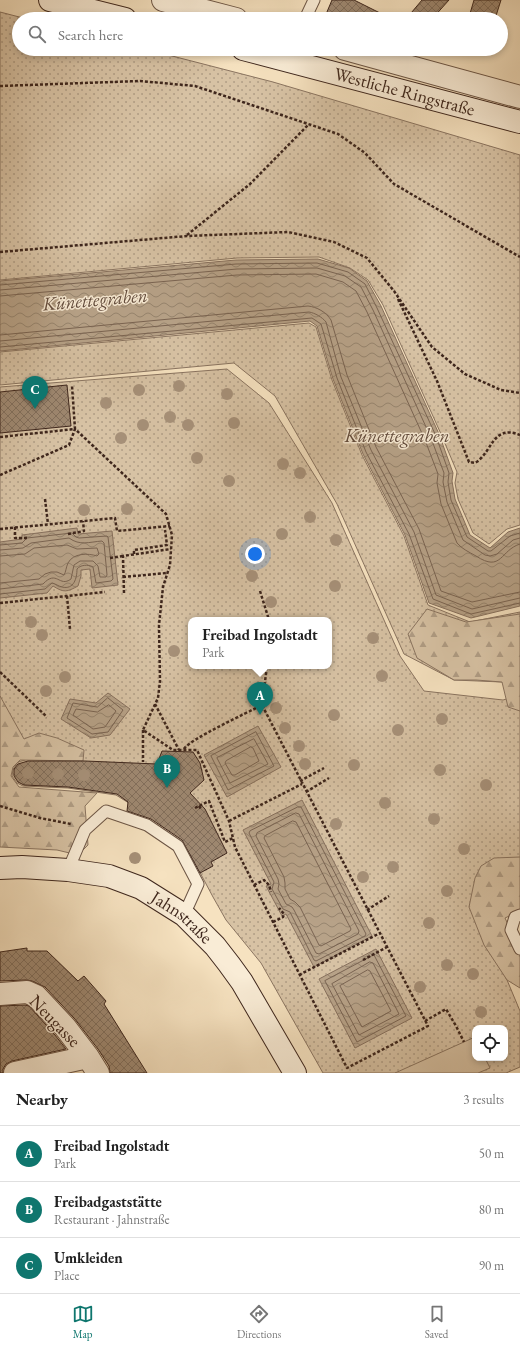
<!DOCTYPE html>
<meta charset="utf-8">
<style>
:root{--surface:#fff;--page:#f2f2f2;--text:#222;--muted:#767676;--line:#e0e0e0;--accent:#0f766e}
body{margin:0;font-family:"EB Garamond",serif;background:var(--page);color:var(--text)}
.controls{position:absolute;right:12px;bottom:12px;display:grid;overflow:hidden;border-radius:8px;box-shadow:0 2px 6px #0003}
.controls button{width:36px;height:36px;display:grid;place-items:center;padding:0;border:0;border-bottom:1px solid var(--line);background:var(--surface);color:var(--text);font:20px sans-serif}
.you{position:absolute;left:255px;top:554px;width:14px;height:14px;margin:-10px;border:3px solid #fff;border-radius:50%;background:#1a73e8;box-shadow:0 0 0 6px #1a73e833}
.badge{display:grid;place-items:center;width:26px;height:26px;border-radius:50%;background:var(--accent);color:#fff;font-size:13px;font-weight:700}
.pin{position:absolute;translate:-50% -33px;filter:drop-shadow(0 1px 2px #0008)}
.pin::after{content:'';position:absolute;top:21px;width:14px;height:12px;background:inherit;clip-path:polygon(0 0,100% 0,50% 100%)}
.popup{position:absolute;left:188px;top:617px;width:144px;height:52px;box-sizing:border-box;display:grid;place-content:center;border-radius:8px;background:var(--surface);filter:drop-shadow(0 1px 3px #0005);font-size:13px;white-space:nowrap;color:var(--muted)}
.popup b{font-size:15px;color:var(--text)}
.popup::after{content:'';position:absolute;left:50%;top:100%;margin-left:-8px;border:8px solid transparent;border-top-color:var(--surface)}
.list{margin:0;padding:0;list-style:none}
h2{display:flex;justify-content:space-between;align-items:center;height:52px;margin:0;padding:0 16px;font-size:17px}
h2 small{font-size:13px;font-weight:400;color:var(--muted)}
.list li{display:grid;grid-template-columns:26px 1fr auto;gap:12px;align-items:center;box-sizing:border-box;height:56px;padding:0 16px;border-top:1px solid var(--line)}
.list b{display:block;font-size:15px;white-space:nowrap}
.list p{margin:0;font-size:13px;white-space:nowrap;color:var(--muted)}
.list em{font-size:13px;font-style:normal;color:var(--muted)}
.icon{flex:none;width:22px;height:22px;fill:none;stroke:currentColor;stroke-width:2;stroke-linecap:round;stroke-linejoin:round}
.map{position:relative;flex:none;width:520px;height:1073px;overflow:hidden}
.search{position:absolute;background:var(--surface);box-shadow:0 2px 6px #0003;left:12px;right:12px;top:12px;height:44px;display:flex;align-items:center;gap:10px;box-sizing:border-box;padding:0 14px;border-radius:22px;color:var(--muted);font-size:15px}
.sheet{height:220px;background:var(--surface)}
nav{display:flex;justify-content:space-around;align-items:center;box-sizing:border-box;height:56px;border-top:1px solid var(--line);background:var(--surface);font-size:11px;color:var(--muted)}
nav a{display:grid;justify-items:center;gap:2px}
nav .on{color:var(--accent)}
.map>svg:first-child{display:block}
</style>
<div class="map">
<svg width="520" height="1073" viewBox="0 0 520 1073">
<defs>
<pattern id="green-dots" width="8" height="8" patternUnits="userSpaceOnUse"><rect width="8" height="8" fill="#d7c2a4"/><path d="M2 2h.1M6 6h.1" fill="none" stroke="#b09d85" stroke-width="1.8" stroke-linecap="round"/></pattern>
<pattern id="forest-firs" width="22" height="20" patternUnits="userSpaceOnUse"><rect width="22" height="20" fill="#d7c2a4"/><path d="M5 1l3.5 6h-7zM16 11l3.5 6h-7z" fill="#b09d85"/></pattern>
<pattern id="water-waves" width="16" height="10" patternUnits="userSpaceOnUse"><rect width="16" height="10" fill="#b7a288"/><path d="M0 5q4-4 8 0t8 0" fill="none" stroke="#96846e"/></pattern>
<pattern id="building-cross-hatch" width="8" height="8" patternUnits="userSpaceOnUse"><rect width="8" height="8" fill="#9e8871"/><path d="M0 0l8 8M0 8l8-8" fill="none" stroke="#826f5c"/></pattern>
</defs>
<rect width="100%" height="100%" fill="#f6e2c0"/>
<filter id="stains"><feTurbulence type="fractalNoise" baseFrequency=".005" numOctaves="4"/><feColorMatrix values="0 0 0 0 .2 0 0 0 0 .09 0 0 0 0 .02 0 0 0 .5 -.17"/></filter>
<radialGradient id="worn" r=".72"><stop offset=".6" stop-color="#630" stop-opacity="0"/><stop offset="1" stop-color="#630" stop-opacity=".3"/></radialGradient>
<path fill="url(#green-dots)" stroke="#8a7460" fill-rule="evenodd" d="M0,12L27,19H19V49H145L273,82L520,155V525L507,529L489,544L473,533L458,499L455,483L457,472L441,434L383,305L368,280L350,268L319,257L237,258L0,280Z
M309,323L316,327L332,380L362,455L404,536L428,605L470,622L520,612V679L502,682L454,680L404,654L337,504L275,396L234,363L0,385V352Z
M227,369L269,403L332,503L400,656L424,691L503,700L520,695V872L479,913L520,1011V1067L506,1073H323L261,963L226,920L213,897L180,835L116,795L68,788L23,786L17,783L12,776L13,769L18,762L25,760L22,754L0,731V387ZM191,620H329V666H191ZM475,1028H505V1058H475Z"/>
<path fill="url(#forest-firs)" stroke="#8a7460" d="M427,609L466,622L520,614V711L508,707L502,682L476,680H454L417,658L408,634Z
M0,696L24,739L39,733L57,738L84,750L83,761L20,760L13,767L11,776L19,787L97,793L85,806L88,845L78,855L57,850L0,847Z
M520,857V911L505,918L520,950V988L507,980L484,945L469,907L475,878L481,866L494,858Z"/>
<path fill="#d7c2a4" stroke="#8a7460" d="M475,1037V1058H485L490,1068L478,1073H395Z"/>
<path fill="url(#water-waves)" stroke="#87705d" d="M318,259L349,268L367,281L381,306L439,434L453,473L452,481L455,499L470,535L490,548L508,532L520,528V606L471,618L429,603L405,535L363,454L333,379L317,326L310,321L0,351V281L236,260Z
M77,528L78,534L112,531L118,585L92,588L90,569L81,570V576L78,586C67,592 64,593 53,586L47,593L0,598V542L22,539V535Z
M108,693L130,709L110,735L91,738L61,719L70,699L96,703Z
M258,726L281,767L227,797L204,755Z
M302,800L372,936L314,967L286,914L282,916L266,886L271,884L243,830Z
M376,949L412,1018L355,1048L319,979Z"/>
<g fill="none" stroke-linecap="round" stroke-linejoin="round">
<path stroke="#7a6452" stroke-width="1" d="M0,285L236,264L317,263L348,272L365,284L377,308L436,436L449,473L448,482L451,500L467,537L488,551H491L510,536L520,533
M0,290L237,269L317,268L345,276L361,287L373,310L431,438L444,473L443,482L447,502L463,540L485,555L490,556L497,554L513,540L520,538
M0,296L237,275L316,274L343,282L356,291L367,312L425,440L438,474L437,483L441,504L457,543C462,549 469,552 476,556C502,573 500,550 520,544
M0,335L308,306C317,307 326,312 331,320L347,375L376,447L419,529L441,591L472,602L520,592
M0,341L309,312C315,313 322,317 326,322L341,377L371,450L414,532L436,595L472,609L520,598
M0,347L312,318L321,324L337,378L366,452L409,534L433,599L471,614L520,603
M0,545L22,543L27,538L72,533L76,537L79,538L107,536L108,537L113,579L111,581L96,583L93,567C88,564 80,565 77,569C77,578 74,590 62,587C58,586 56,584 52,583L45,589L0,594
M0,550L23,548L31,543L69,538C80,546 89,542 102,541L104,543L107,575L106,577H100L98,566L93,561H80L74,565L71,579C59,588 57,569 43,584L0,589
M0,556L25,554L34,548L67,545L77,549L97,548L99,554L97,556C88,553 73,553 68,563C66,567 66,572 64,575L57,572H51L45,574L39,579L0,583
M108,698L123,710L108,732L92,734L67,718L73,703L97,707Z
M109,705L116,711L105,727L93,729L73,715L76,709L97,712Z
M256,732L274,766L228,790L211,756Z
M254,739L268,764L230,783L217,758Z
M251,747L253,748L259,761L235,775H232L225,763L226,761Z
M298,807H301L366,934L365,936L316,961L314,960L290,912L283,909L272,889L274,882L249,833L250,831Z
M296,813L299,814L359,931L358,934L319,954L316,953L294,910L292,907L286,904L278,889L279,884L278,879L256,836L257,833Z
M293,821L296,822L351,929L350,931L321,946L319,945L300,907L295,902L290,899L285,889V883L284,877L264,838L265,836Z
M374,955L406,1016L357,1042L325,981Z
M370,962L373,963L399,1014L359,1035L332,984Z
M368,970L370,971L391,1011L362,1027L340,986Z"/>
</g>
<path fill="url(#building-cross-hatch)" stroke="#3e261c" d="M332,0H354L392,19H324Z
M422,0H449L432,19H406Z
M474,0H501L495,19H476L469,17Z
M67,385L71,426L0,433V392Z
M162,751L193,752L200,763L204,780L190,793L205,809L227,853L211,862L213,866L200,873L182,840L151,819L127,811L128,802L117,794L68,787L24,785L18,782L14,776V769L18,764L28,761H85L157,764Z
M27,948V951H47L78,981L84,976L106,1001L104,1004L147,1073H110L109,1066L98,1049L74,1018L45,987L32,981L26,980L0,981V952Z
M25,1005L29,1006L55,1035L66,1049L12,1061L6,1064L3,1069V1073H0V1006Z"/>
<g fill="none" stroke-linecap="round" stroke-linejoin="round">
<defs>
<path id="lane" d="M305,19L314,0
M68,870L85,830L106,811L147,825L178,846L198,884L184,915
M520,915L515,917L511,930L520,949"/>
<path id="street" d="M163,0L236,19
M345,49L520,97
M0,994L27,992L36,996L65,1027L88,1057L98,1073
M15,1073L88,1057"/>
<g id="secondary">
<path d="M50,0L125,19"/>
<path id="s1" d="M243,49L520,122"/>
<path id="s2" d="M0,868L22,867L68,870L109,876L141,888L184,915L215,946L229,964L242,982L295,1073"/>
</g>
</defs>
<use href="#lane" stroke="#6c5545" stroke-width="13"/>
<use href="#street" stroke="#6c5545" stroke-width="24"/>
<use href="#secondary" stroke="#3e261c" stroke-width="24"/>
<path stroke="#3e261c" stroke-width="2.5" stroke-dasharray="3 2" stroke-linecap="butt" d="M0,86L140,81L195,86L338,134L365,153L394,184L520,257
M187,235L250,184L308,125
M0,252L187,236L288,232L334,242L367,258L394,291L432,347L465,374L501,390L520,393
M398,299L437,381L469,462L475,463C493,452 492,424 520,435
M0,437L75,429L72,386
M0,475L69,445L75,429L166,514L172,535L170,565L163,587L159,625L160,681L158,698L143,730L173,750H197L229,821L235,847L347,1068L428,1026L262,705
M45,499L48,524
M15,527V538H29
M0,529L115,518L117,531L170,526
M68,534L84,531L83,521
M134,554V550L167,545L165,530
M110,558L123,556
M123,577L167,573
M260,591L269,620
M124,593L123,556L171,549
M67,596L70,629
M0,603L105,592
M0,672L47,717
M155,704L179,750
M143,730V762
M184,749C190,739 247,713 262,705L267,666
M300,781L324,768
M306,792L329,778
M0,806L40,818L71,824
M199,806L201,809
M195,808L209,801L225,842L233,838
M229,821L302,784
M254,885L264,880L269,885L271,892
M367,910L389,896
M273,922L283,917L284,914L279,908
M363,960L387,947
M299,975L380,933
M425,1021L446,1009L456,1026L464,1042"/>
<use href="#lane" stroke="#f9ecd6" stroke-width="11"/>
<use href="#street" stroke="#f9ecd6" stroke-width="22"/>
<use href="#secondary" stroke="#f9ecd6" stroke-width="22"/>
</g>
<g fill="#a69078">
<circle cx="179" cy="386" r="6"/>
<circle cx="139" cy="390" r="6"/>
<circle cx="227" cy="394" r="6"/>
<circle cx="106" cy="403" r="6"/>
<circle cx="170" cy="417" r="6"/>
<circle cx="234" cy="423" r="6"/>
<circle cx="143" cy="425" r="6"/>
<circle cx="188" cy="425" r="6"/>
<circle cx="121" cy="438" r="6"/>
<circle cx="197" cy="458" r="6"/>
<circle cx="283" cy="464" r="6"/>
<circle cx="300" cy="473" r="6"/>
<circle cx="229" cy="481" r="6"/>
<circle cx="127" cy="509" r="6"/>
<circle cx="84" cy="510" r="6"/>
<circle cx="310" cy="517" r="6"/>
<circle cx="282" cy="534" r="6"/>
<circle cx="336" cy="540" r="6"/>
<circle cx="252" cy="576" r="6"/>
<circle cx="335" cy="586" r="6"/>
<circle cx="271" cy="602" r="6"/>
<circle cx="31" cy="622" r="6"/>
<circle cx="42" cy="635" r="6"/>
<circle cx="373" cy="638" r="6"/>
<circle cx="174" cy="651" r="6"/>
<circle cx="382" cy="676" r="6"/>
<circle cx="65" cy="677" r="6"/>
<circle cx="46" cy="691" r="6"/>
<circle cx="276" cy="708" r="6"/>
<circle cx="334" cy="715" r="6"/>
<circle cx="442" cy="719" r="6"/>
<circle cx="285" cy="728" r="6"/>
<circle cx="398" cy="730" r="6"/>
<circle cx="299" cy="746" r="6"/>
<circle cx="305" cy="764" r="6"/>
<circle cx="354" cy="765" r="6"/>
<circle cx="440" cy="770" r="6"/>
<circle cx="28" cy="773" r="6"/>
<circle cx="58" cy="774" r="6"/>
<circle cx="84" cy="775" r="6"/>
<circle cx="486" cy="785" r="6"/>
<circle cx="385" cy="803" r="6"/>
<circle cx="434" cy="819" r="6"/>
<circle cx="336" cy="824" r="6"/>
<circle cx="464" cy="849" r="6"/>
<circle cx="135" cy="858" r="6"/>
<circle cx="393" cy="867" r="6"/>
<circle cx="363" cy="877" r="6"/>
<circle cx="447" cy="891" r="6"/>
<circle cx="429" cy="923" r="6"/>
<circle cx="447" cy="965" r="6"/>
<circle cx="473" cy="974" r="6"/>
<circle cx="420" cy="987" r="6"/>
<circle cx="481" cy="1012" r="6"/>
</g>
<g text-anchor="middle" stroke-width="3" stroke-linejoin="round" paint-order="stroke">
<g font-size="18" fill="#3e261c" stroke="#f9ecd6">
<text dy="6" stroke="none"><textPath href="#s1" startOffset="167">Westliche Ringstraße</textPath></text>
<text dy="6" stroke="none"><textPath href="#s2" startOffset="194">Jahnstraße</textPath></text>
<text transform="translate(55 1021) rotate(46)" y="6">Neugasse</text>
</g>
<g font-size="19" font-style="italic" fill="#624b3c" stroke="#f9ecd6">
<text transform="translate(95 299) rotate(-5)" y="7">Künettegraben</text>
<text x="397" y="442">Künettegraben</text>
</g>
</g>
<rect width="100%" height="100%" filter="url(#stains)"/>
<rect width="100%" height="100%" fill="url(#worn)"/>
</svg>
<div class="controls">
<button><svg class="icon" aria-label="locate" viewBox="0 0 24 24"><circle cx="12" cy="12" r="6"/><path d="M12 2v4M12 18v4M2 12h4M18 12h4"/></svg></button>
</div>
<div class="you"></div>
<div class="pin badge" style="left:260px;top:715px">A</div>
<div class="popup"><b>Freibad Ingolstadt</b>Park</div>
<div class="pin badge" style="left:167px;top:788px">B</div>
<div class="pin badge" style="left:35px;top:409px">C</div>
<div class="search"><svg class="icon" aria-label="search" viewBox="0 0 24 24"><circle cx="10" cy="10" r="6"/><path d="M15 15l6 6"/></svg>Search here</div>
</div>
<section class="sheet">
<h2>Nearby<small>3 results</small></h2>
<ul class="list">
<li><span class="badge">A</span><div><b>Freibad Ingolstadt</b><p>Park</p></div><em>50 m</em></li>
<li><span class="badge">B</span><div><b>Freibadgaststätte</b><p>Restaurant · Jahnstraße</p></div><em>80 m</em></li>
<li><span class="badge">C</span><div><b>Umkleiden</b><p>Place</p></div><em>90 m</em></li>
</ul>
</section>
<nav>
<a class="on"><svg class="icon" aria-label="map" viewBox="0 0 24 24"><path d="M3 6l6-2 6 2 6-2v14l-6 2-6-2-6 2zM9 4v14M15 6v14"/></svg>Map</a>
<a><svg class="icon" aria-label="directions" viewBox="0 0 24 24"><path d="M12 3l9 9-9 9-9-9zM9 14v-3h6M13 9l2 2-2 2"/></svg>Directions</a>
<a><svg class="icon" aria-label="saved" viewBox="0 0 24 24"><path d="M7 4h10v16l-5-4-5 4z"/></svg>Saved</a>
</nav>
